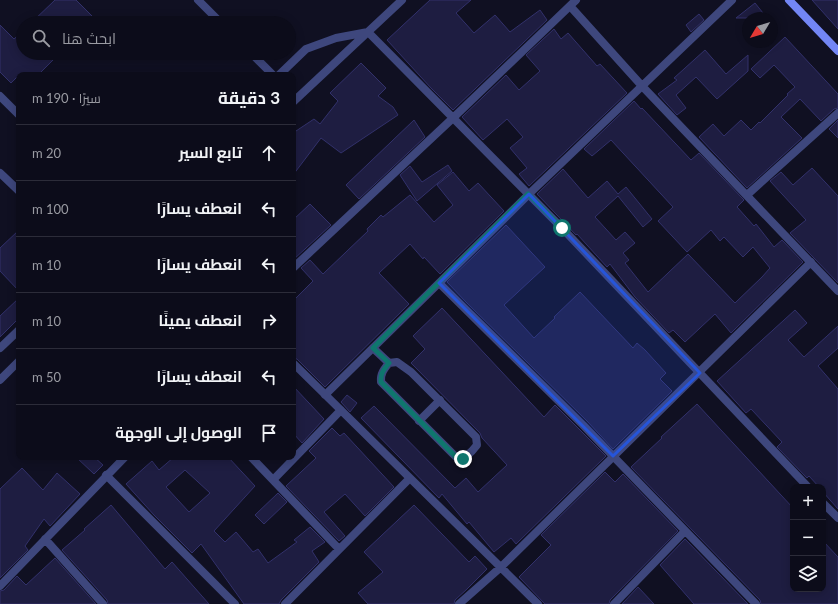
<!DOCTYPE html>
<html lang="ar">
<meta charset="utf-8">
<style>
:root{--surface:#0c0c1a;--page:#1a1a27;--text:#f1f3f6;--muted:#9a9ba2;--line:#2c2c39}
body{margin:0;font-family:Lato,Cairo,sans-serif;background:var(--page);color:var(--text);direction:rtl}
.controls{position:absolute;right:12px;bottom:12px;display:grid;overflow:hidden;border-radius:8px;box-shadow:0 2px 10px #0003}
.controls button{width:36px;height:36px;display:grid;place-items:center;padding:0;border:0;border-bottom:1px solid var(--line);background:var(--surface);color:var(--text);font:20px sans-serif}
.compass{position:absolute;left:742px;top:12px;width:36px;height:36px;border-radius:50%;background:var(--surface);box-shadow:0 2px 10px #0003;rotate:232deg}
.stop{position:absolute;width:12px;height:12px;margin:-9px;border:3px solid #0f766e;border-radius:50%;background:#fff}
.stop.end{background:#0f766e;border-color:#fff;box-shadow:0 1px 4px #0008}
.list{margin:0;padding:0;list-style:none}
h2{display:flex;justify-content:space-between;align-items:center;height:52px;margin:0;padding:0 16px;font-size:17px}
h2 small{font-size:13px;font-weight:400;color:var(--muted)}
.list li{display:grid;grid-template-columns:26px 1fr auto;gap:12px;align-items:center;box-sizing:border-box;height:56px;padding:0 16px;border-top:1px solid var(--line)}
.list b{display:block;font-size:15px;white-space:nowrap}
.list em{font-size:13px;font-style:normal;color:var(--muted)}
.icon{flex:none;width:22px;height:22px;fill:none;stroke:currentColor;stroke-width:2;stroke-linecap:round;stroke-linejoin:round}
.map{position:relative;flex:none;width:838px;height:604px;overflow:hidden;direction:ltr}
.search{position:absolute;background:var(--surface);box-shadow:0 2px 10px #0003;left:16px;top:16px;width:280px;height:44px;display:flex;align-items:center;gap:10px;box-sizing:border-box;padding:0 14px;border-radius:22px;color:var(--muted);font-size:15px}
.panel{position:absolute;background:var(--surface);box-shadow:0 2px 10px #0003;left:16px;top:72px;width:280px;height:388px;border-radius:8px;direction:rtl}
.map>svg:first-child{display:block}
</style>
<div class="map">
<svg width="838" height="604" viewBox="0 0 838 604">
<rect width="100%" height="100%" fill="#101022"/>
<path fill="#1e1d41" stroke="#32316b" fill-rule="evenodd" d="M55,0H76L99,23H31Z
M430,0H471L456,13L474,33L495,15L510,32L540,10L547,20L453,110L431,88L387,40Z
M812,0H838V29Z
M755,3L767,18H736Z
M699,14L704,20L691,32L686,25Z
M0,25L14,39L23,31V53H60L38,75H19L11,83L0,72Z
M554,29L561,39L568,33L597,66L600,64L627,93L529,186L519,174L527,168L510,148L523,137L507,119L483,140L462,117L506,75L519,90L540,71L526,55Z
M785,37L838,94V108L834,109L821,121L800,99L781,117L802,138L747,188L699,137L713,124L724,136L741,120L751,130L759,122L760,123L788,95L787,94L795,87L774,65L760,78L751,69Z
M705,50L726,74L748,55V71L717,99L696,77L676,95L686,108L677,115L658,94L677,80L674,78Z
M361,63L386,88L378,96L393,107L398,115L341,153L321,138L293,175V133L314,119L320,124L338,101L330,93Z
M634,101L641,109L642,108L691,160L699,153L744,200L737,207L754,226L756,224L774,247L782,240L803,262L731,333L715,314L685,342L673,330L669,333L635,297L610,264L607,267L577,234L576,235L537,194L563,169L588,198L607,181L618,194L626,187L652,219L643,227L618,196L595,217L616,240L625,232L635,243L623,253L629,260L625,263L648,292L688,254L735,303L762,277L770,268L753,247L743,257L724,237L720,241L711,230L687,252L658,221L673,207L611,140L592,156L584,149Z
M414,120L425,137L359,199L346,185Z
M838,120V138L829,129Z
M448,165L452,171L417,201L400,175L410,166L422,182Z
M812,168L838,196V283L790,233L806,220L770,181L781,172L793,185Z
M453,172L469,191L478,183L504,211L440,274L424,257L423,259L410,244L379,273L409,304L325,387L297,359L293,358V301L313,281L301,268L310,260L323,274L368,231L367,229L381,215L383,217L410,195L434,222L453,205L437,185Z
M310,204L331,225L293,260V220Z
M506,225L545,267L504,305L534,338L555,318L554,317L580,292L633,348L637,343L645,350L666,373L660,379L672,391L613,449L587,421L466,302L447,282Z
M19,230V291L0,271V248Z
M19,298V318L0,337V316Z
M442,308L544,417L555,405L606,456L516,544L511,538L494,552L469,522L467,524L442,494L439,498L361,418L374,406L455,488L466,478L478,492L507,465L482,438L480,433L411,363L425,349L413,336Z
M795,310L807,323L788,340L804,357L838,326V348L818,366L838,389V509L823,492V487H819L809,476L807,478L777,447L782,442L751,409L746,413L717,381Z
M293,386L324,419L302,443L293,433Z
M347,395L357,403L350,412L341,402Z
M697,404L793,508V589H823V541L838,557V604H761L760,600L631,467L662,438L661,437Z
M332,428L340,436L344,433L394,487L365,516L345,494L324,512L345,536L339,541L286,486L316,458L309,451Z
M76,457H94L103,465L94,474Z
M174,457H228L255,486L214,531L225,542L236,532L253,552L258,549L268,563L297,542L294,540L310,527L325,542L312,551L319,562L281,600L279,604H244L201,544L192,553L154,515L126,484L152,461L159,470ZM185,470L210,493L189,512L166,487Z
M22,468L43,490L57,473L80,494L50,526L44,519L25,546L28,550L0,578V489Z
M605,472L615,482L623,474L678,531L610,600L609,604H545L519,577L551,545L541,535Z
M278,493L287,502L264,524L255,515Z
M111,505L165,569L172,562L209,604H108L107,600L62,550L85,530L84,529Z
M414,505L469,562L475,556L487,569L467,589L455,600L454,604H368L358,593L383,572L364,552Z
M685,539L748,604H694L660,565Z
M55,558L96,604H0V591L4,590L17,576L26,585Z
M638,587L654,604H622Z"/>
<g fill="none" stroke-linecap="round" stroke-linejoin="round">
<path stroke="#3e477d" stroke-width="8" d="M373,348L389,363L397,362L411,372L476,437L477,445L472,451L463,459L456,457L381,382C380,374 384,369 389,363
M419,421L440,400"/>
<path stroke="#3e477d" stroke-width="8" d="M198,0L221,23
M570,6L642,86L838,291
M251,53L273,75
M279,75L306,49L336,38L368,32L562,228L808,487
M0,96L19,115
M293,102L402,0
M0,173L19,191
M747,195L838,113
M293,268L453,118L576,0
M439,283L583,425L756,604
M0,348L19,330
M293,363L538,604
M0,380L19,361
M325,395L439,283L529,194L732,0
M251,457L339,549
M106,475L235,604
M273,480L341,410
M823,503L838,518
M45,539L103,604
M0,586L125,457
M285,604L410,478
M459,604L501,567L811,262
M614,604L685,531"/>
<path stroke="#7386f4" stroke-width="8" d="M789,0L838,51"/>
</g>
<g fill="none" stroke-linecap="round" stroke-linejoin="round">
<path stroke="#0f766e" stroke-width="5" d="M463,459L456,457L381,382C380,374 384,369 389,363L373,348L528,194L562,228"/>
</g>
<path fill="#2655da" fill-opacity="0.2" stroke="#2655da" stroke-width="3" stroke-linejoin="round" d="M529,194L700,373L613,456L439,283Z"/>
</svg>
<div class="controls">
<button>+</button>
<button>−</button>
<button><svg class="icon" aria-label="layers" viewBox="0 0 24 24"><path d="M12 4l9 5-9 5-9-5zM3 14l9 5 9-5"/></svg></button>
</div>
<svg class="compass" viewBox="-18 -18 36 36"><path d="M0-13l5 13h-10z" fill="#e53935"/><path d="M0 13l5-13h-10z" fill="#9a9ba2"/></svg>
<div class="stop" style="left:562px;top:228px"></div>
<div class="stop end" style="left:463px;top:459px"></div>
<div class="search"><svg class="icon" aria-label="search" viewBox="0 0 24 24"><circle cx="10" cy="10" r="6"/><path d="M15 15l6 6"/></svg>ابحث هنا</div>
<section class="panel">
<h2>3 دقيقة<small>سيرًا · 190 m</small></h2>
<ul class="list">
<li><svg class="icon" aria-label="ahead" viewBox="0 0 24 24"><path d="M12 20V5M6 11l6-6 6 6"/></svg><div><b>تابع السير</b></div><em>20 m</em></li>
<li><svg class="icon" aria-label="left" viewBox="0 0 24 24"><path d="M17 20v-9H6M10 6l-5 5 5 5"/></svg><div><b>انعطف يسارًا</b></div><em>100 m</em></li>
<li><svg class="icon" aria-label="left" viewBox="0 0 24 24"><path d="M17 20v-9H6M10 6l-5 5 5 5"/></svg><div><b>انعطف يسارًا</b></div><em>10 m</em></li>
<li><svg class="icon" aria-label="right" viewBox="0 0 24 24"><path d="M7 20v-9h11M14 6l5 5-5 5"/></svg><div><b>انعطف يمينًا</b></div><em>10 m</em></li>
<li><svg class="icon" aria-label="left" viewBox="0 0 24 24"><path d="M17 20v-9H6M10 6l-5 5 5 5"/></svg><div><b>انعطف يسارًا</b></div><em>50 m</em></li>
<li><svg class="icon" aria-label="arrive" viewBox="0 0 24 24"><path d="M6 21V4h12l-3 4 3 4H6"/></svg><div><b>الوصول إلى الوجهة</b></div></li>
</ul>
</section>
</div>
